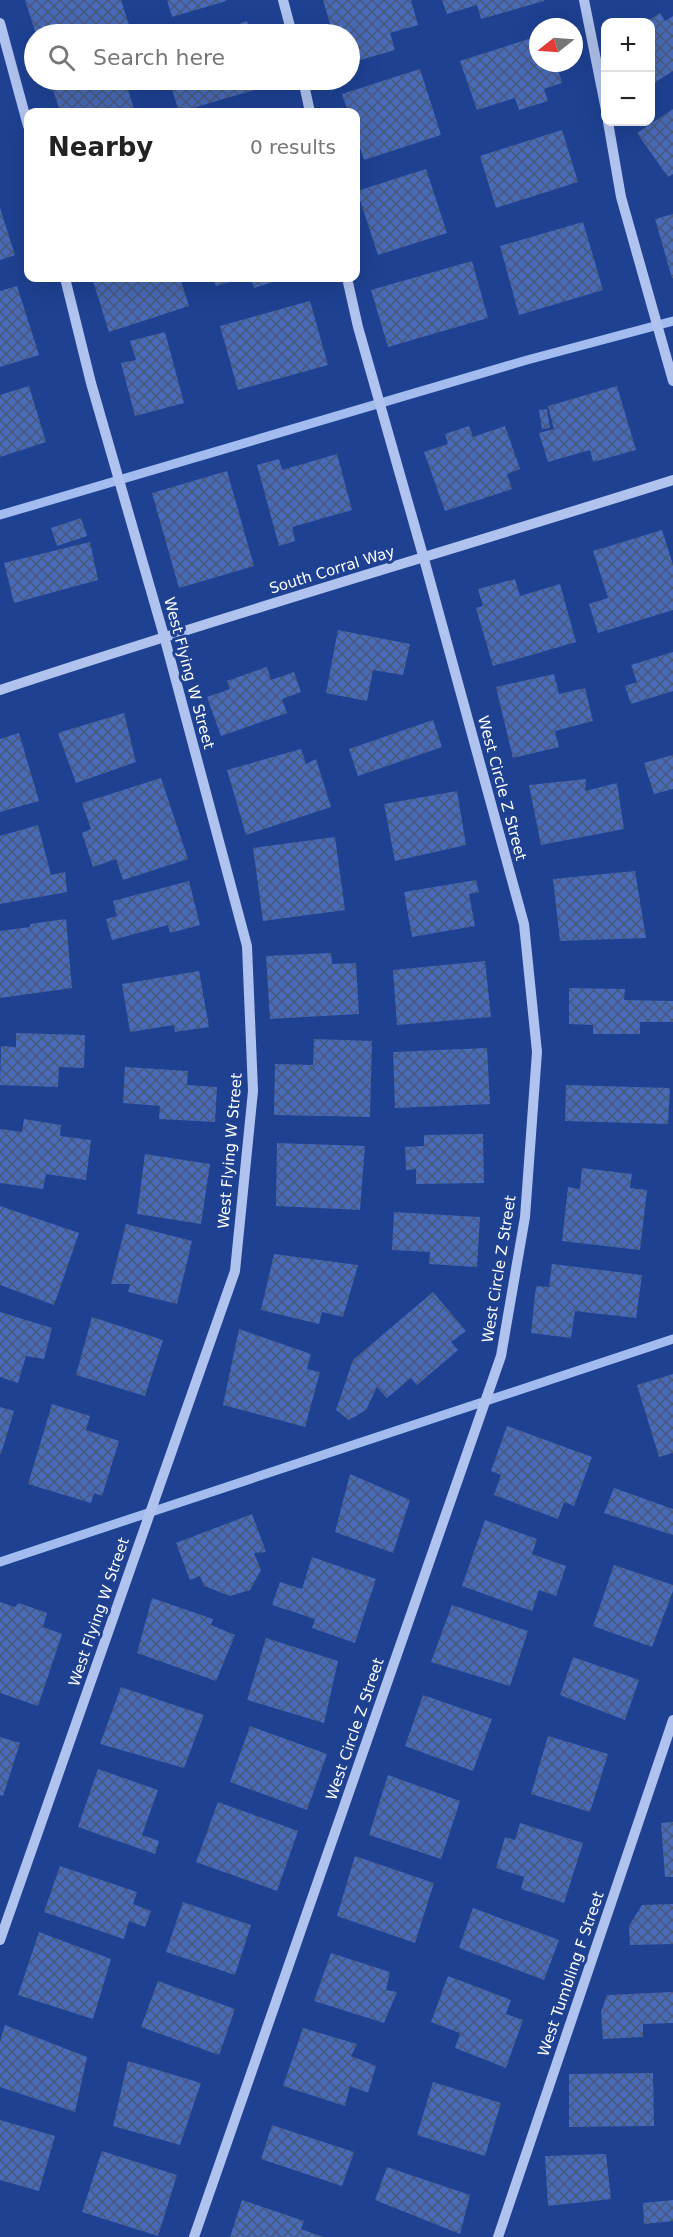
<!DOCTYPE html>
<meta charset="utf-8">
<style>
:root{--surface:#fff;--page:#f6f6f6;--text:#222;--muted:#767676;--line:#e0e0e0}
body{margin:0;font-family:"DejaVu Sans",sans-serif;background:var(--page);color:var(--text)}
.controls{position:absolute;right:18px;top:18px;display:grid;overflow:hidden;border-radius:12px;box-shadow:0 6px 24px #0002}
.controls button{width:54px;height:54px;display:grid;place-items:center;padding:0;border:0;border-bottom:2px solid var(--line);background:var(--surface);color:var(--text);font:30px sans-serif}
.compass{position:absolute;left:529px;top:18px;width:54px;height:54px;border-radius:50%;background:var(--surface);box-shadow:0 6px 24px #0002;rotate:253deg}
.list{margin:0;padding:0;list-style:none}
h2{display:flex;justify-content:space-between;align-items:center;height:78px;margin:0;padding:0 24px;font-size:26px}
h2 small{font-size:20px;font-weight:400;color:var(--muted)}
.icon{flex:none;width:33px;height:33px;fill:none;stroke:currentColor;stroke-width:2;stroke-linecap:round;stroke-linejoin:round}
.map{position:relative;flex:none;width:673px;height:2237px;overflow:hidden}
.search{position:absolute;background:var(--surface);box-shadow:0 6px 24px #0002;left:24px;top:24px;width:336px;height:66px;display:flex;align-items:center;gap:15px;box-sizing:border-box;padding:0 21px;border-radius:33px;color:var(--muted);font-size:22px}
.panel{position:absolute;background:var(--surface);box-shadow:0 6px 24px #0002;left:24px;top:108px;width:336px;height:174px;border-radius:12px}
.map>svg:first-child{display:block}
</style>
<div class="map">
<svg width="673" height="2237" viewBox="0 0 673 2237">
<defs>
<pattern id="building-cross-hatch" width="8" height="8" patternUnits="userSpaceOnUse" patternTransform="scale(1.5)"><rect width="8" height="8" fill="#476ab9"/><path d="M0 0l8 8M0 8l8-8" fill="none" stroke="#4a5878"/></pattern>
</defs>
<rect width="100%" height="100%" fill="#1e4192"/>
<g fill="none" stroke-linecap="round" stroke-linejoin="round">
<path stroke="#a3bcef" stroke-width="9" d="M0,515L527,360L673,321
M0,1562L673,1339"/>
</g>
<path fill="url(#building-cross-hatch)" d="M25,0H121L130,28L108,34H36Z
M167,0H226V1L172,17Z
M323,0H411L418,25L390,33L395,50L350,63V34H333Z
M442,0H544V1L481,19L477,5L447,14Z
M660,13L665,21L673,16V71L654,83L650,77V22H646Z
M247,21L251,34H208Z
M538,36V63H556L562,83L544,89L548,101L519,110L515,98L477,110L460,61Z
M420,69L441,135L364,160L356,135V112H348L342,94Z
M73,80H125L134,109L120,112H60L52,86Z
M169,80H265L268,86L179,112Z
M673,109V174L668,177L637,133Z
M562,130L578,182L496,208L480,156Z
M426,169L447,233L378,255L357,191Z
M0,208L15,255L0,260Z
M673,214V278H672L655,219Z
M583,222L603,290L519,315L500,246Z
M472,261L488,318L388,347L371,290Z
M92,278H180L189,306L109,332Z
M213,278H242L216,286Z
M251,278H286L254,288Z
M17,286L39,355L0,367V291Z
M310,301L328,365L238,390L220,326Z
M165,332L184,403L135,416L121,363L136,360L130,341Z
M29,386L46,442L0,457V395Z
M617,386L636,450L593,462L590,450L548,462L539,433L554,429L548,406Z
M547,409L550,428L542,429L539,410Z
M469,426L473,437L505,426L520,469L507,474L512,489L445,511L424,452L448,444L445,434Z
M337,454L352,510L292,527L295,541L279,546L257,465L279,459L282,470Z
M227,471L254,566L179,588L152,493Z
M81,518L87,536L57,546L51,528Z
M662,530L673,565V610L598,633L589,604L608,598L593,551Z
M90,542L98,580L14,603L4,563Z
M515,579L520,596L560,584L576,642L493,666L476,608L483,606L478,589Z
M338,630L410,644L403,675L373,670L367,701L326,693Z
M673,652V691L631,704L625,686L637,682L631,665Z
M267,667L271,680L294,672L301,692L282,699L287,713L221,736L207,697L230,689L227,681Z
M554,674L559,694L585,688L593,721L555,731L559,747L513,758L496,687Z
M124,713L136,762L76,783L58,733Z
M433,720L442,747L358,776L349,749Z
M19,733L39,801L0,812V739Z
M301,749L306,764L316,759L331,807L246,835L227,770Z
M673,755V789L654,794L644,763Z
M161,778L188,859L123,880L116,859L93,867L82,833L91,829L82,803Z
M586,779L585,791L617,783L624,829L541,845L529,785Z
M457,791L466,845L395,861L384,804Z
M38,825L51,875L65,872L67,892L0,904V836Z
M335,837L345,910L263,921L253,848Z
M635,871L646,938L560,941L553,879Z
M476,880L479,892L469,894L475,926L412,937L404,892Z
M189,881L200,925L170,933L168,925L112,940L106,919L117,916L113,901Z
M66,919L72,988L0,998V931L30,927V924Z
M331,953L332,964L356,963L359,1014L270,1019L266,956Z
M485,961L491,1017L397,1025L393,970Z
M199,971L209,1027L175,1032L174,1025L130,1032L122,984Z
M569,988L625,989L624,1000L673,1001V1022H640V1034H593V1025L569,1024Z
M16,1033L85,1035L84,1068L59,1067L58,1087L0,1085L1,1046L16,1047Z
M314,1039L372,1041L370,1117L274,1115L275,1064L313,1065Z
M487,1048L490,1104L395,1108L393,1052Z
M125,1067L188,1071L187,1085L217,1087L215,1122L159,1119L160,1106L123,1103Z
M566,1085L670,1088L668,1124L565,1121Z
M24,1119L61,1125L60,1136L91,1140L86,1180L46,1174L43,1189L0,1183V1129L22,1132Z
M483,1134L484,1183L416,1184V1169L406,1170L405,1147L424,1146V1135Z
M277,1143L365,1146L360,1210L276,1206Z
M145,1154L210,1164L201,1224L137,1214Z
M582,1168L632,1174L630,1188L647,1190L640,1250L562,1241L568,1187L580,1189Z
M0,1206L79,1233L54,1305L0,1285Z
M394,1212L480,1217L477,1267L429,1264L430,1252L392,1250Z
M126,1224L192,1241L177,1304L128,1292L130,1284H111Z
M274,1254L358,1265L343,1317L322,1312L319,1324L261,1310Z
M552,1264L642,1275L636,1318L575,1311L571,1338L531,1333L536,1286L549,1287Z
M433,1292L466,1331L451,1342L458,1350L417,1385L411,1378L387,1398L377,1387L366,1410L349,1420L336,1410L353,1360Z
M0,1312L52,1328L44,1359L26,1356L18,1383L0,1377Z
M92,1317L163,1340L145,1396L76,1375Z
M239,1329L311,1354L307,1369L320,1372L305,1427L223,1405Z
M673,1374V1453L659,1457L637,1385Z
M52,1404L90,1416L86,1430L119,1441L102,1496L94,1493L91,1503L28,1484Z
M0,1407L14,1411L1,1454H0Z
M507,1426L592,1457L574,1506L564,1502L558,1519L494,1495L501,1475L491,1471Z
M350,1474L410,1500L393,1553L335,1532Z
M614,1488L673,1509V1535L604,1513Z
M252,1514L266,1552L254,1553L261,1570L250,1590L230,1596L204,1586L200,1576L190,1580L176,1543Z
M485,1520L537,1539L532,1554L566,1566L556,1596L539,1590L532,1611L462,1586Z
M312,1557L376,1579L355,1643L312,1628L315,1619L272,1605L280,1582L302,1589Z
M614,1565L673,1585V1591L652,1647L593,1626Z
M152,1598L213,1619L211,1625L235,1635L216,1681L137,1653Z
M0,1602L15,1607L19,1603L47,1613L43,1627L62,1634L38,1706L0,1693Z
M452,1605L528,1631L510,1686L431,1662Z
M266,1638L338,1661L324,1723L247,1700Z
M573,1657L639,1680L625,1720L560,1695Z
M121,1687L204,1715L184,1768L100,1744Z
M423,1695L492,1719L473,1771L405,1746Z
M250,1726L327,1754L307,1810L230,1782Z
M548,1736L608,1754L590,1812L531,1794Z
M0,1737L20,1743L3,1796L0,1795Z
M98,1769L158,1790L142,1835L159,1841L155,1854L78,1827Z
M388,1775L460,1801L441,1859L369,1835Z
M218,1802L298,1831L277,1891L196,1862Z
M673,1822V1877H665L661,1823Z
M520,1823L583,1843L564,1903L521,1889L524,1877L496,1868L505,1837L515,1840Z
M355,1856L434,1883L415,1943L337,1916Z
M60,1866L137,1892L133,1904L151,1911L145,1927L129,1921L124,1939L44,1912Z
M183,1902L251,1925L235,1975L166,1952Z
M673,1904V1944L630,1945L629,1926L642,1905Z
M473,1908L559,1940L544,1980L459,1948Z
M39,1932L111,1959L93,2019L18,1995Z
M331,1953L390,1972L386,1990L397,1992L384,2023L314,2001Z
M448,1976L511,2000L506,2014L523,2020L506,2068L455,2048L460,2033L431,2022Z
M158,1981L235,2009L219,2055L141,2027Z
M673,1992V2023L643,2024V2037L603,2039L601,2012L607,1995Z
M5,2025L87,2057L75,2112L0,2087V2041Z
M303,2028L357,2044L351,2056L376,2066L368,2093L350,2086L345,2106L283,2086Z
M128,2061L201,2083L180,2145L113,2126Z
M653,2073L654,2126L569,2127V2074Z
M433,2082L501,2103L485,2156L417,2135Z
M0,2120L55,2136L39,2191L0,2180Z
M272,2125L354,2152L342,2186L261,2159Z
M102,2151L177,2175L158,2236L82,2212Z
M606,2154L611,2199L548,2206L545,2156Z
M387,2167L470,2195L460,2234L375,2200Z
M242,2200L304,2221L301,2229L323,2237H230Z
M673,2200V2221L644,2224L643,2203Z"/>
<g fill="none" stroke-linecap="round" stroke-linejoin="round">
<path stroke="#b0c3ee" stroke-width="10" d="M283,0L292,34
M584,0L606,110
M0,23L28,126
M303,80L310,112
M608,122L621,197L673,381
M0,690C223,616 449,551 673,480
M0,1940L235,1271L253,1091L247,946L164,636L91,383L65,278
M194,2237L501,1356L525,1217L537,1052L524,924L424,559L358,327L347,278
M498,2237L673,1720"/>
</g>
<g text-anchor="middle" stroke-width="6" stroke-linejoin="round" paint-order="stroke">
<g font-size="15" fill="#fff" stroke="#1e4192">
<text transform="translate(332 570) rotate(-17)" y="5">South Corral Way</text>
<text transform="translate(189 673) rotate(75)" y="5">West Flying W Street</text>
<text transform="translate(502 788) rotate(75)" y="5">West Circle Z Street</text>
<text transform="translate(230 1151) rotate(-85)" y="5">West Flying W Street</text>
<text transform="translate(499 1269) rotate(-81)" y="5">West Circle Z Street</text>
<text transform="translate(99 1612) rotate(-71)" y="5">West Flying W Street</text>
<text transform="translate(355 1729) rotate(-71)" y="5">West Circle Z Street</text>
<text transform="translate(571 1974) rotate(-71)" y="5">West Tumbling F Street</text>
</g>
</g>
</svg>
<div class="controls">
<button>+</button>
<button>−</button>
</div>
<svg class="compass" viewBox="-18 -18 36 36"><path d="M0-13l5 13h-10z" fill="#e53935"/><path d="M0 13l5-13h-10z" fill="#767676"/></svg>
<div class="search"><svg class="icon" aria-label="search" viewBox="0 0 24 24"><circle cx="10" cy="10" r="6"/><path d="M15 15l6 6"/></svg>Search here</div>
<section class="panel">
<h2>Nearby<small>0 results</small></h2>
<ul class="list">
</ul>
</section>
</div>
